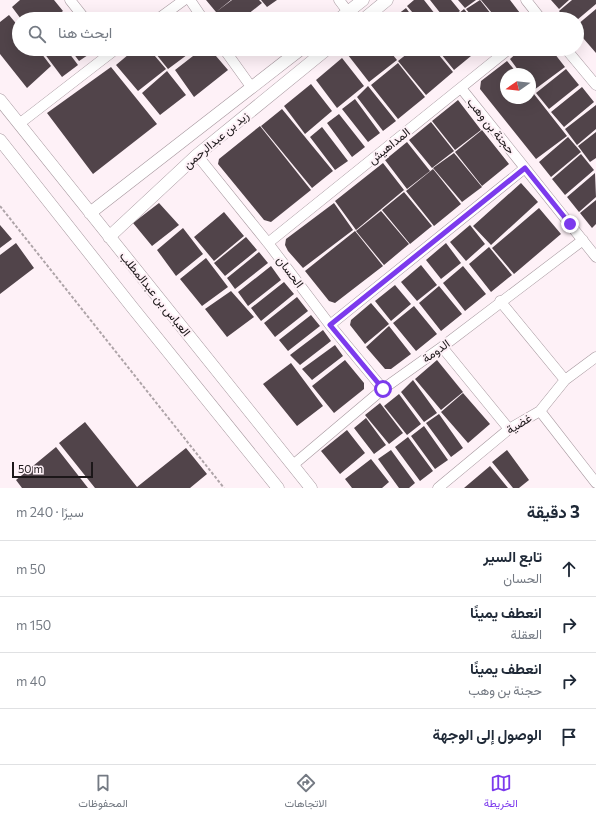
<!DOCTYPE html>
<html lang="ar">
<meta charset="utf-8">
<style>
:root{--surface:#fff;--page:#f2f2f3;--text:#1f2937;--muted:#747a83;--line:#e0e1e3;--accent:#7c3aed}
body{margin:0;font-family:Commissioner,Vazirmatn,sans-serif;background:var(--page);color:var(--text);direction:rtl}
.compass{position:absolute;left:500px;top:68px;width:36px;height:36px;border-radius:50%;background:var(--surface);box-shadow:0 4px 16px #0002;rotate:256deg}
.scale{position:absolute;left:12px;bottom:10px;width:81px;box-sizing:border-box;padding-left:4px;border:2px solid #1c1719;border-top:0;font-size:11px;line-height:14px;white-space:nowrap;color:#1c1719;-webkit-text-stroke:3px #fef1f7;paint-order:stroke}
.stop{position:absolute;width:12px;height:12px;margin:-9px;border:3px solid #7c3aed;border-radius:50%;background:#fff}
.stop.end{background:#7c3aed;border-color:#fff;box-shadow:0 1px 4px #0008}
.list{margin:0;padding:0;list-style:none}
h2{display:flex;justify-content:space-between;align-items:center;height:52px;margin:0;padding:0 16px;font-size:17px}
h2 small{font-size:13px;font-weight:400;color:var(--muted)}
.list li{display:grid;grid-template-columns:26px 1fr auto;gap:12px;align-items:center;box-sizing:border-box;height:56px;padding:0 16px;border-top:1px solid var(--line)}
.list b{display:block;font-size:15px;white-space:nowrap}
.list p{margin:0;font-size:13px;white-space:nowrap;color:var(--muted)}
.list em{font-size:13px;font-style:normal;color:var(--muted)}
.icon{flex:none;width:22px;height:22px;fill:none;stroke:currentColor;stroke-width:2;stroke-linecap:round;stroke-linejoin:round}
.map{position:relative;flex:none;width:596px;height:488px;overflow:hidden;direction:ltr}
.search{position:absolute;background:var(--surface);box-shadow:0 4px 16px #0002;left:12px;right:12px;top:12px;height:44px;display:flex;align-items:center;gap:10px;box-sizing:border-box;padding:0 14px;border-radius:22px;color:var(--muted);font-size:15px}
.sheet{height:276px;background:var(--surface)}
nav{display:flex;justify-content:space-around;align-items:center;box-sizing:border-box;height:56px;border-top:1px solid var(--line);background:var(--surface);font-size:11px;color:var(--muted)}
nav a{display:grid;justify-items:center;gap:2px}
nav .on{color:var(--accent)}
.map>svg:first-child{display:block}
</style>
<div class="map">
<svg width="596" height="488" viewBox="0 0 596 488">
<rect width="100%" height="100%" fill="#fef1f7"/>
<path fill="#51444a" d="M20,0H54L63,11L53,19H21L12,7Z
M206,0H231L216,12Z
M232,0H259L262,3L242,19H222L216,12Z
M261,0H277L267,7Z
M414,0H424L439,19H418L407,6Z
M430,0H451L460,11L450,19H445Z
M458,0H476L465,8Z
M480,0L495,19H474L466,9Z
M481,0H510L523,17L520,19H497Z
M551,0H569L559,9Z
M572,0H596V4L577,20L565,19L559,11Z
M406,8L414,19H393V18Z
M464,9L472,19H452Z
M596,9V53L577,31V25Z
M66,12L71,19H58Z
M187,14L191,19H175L180,15Z
M9,15L19,27V49H38L51,66L27,88L0,54V22Z
M41,49H66L78,65L62,77Z
M70,49H97L79,61Z
M135,49H149L166,69L138,91L116,65Z
M152,49H195L168,69Z
M202,49H210L228,70L194,97L175,70Z
M355,49H388L397,60L369,82L348,55Z
M413,49H434L453,72L426,95L398,61Z
M437,49H465L471,56L454,70Z
M521,49H551L565,67L534,90L530,85V74H521L510,59Z
M342,58L364,86L337,108L316,80Z
M507,61L518,74H506V98H530V89L567,136L536,159L480,89L481,81Z
M398,63L425,97L398,119L371,85Z
M111,67L157,124L93,174L47,113Z
M566,69L579,85L549,109L536,93Z
M167,71L186,95L160,115L142,93Z
M311,84L332,111L305,134L284,106Z
M368,86L396,121L383,131L357,97Z
M582,87L594,102L564,127L551,112Z
M355,99L380,133L368,142L342,109Z
M458,100L481,130L455,150L432,121Z
M596,105V129L577,145L565,129Z
M282,109L333,171L312,188L261,126Z
M339,114L365,147L352,157L327,123Z
M431,122L454,151L432,168L409,140Z
M260,126L311,190L271,222L264,220L218,164L219,159Z
M322,127L348,161L335,170L310,137Z
M482,130L509,164L482,186L455,152Z
M596,132V158L590,162L578,146Z
M568,137L581,152L551,177L539,162Z
M407,142L430,171L407,189L385,160Z
M454,153L482,187L462,202L433,168Z
M581,154L594,170L565,195L552,179Z
M383,163L404,190L356,230L335,201Z
M433,169L461,204L434,226L406,191Z
M595,173L596,197L579,212L567,197Z
M521,183L538,202L491,245L473,226Z
M404,192L432,226L410,244L382,210Z
M596,200V224L592,228L580,213Z
M159,203L179,225L152,246L133,223Z
M334,203L353,230L303,268L288,251L285,245L286,239Z
M539,208L561,234L514,274L492,248Z
M381,211L409,244L384,265L356,231Z
M224,212L244,236L214,261L194,237Z
M0,225L12,239L0,248Z
M470,225L485,244L466,261L450,242Z
M183,228L203,254L176,276L157,250Z
M355,231L383,266L335,303L329,301L305,271Z
M246,237L257,250L225,276L214,263Z
M16,243L34,268L0,294V255Z
M446,243L461,263L441,279L426,260Z
M489,247L512,275L491,292L469,264Z
M259,252L268,263L235,289L227,278Z
M206,258L228,287L202,306L180,279Z
M421,265L437,285L417,301L401,282Z
M271,266L281,280L248,306L238,292Z
M463,266L486,294L465,311L443,283Z
M284,282L294,294L261,321L251,308Z
M395,285L411,304L391,321L375,301Z
M439,286L462,314L441,331L419,303Z
M231,291L254,317L227,337L205,309Z
M297,297L308,311L275,337L264,323Z
M371,303L389,324L365,344L350,325L351,320Z
M414,306L437,334L416,351L393,323Z
M311,315L320,326L288,351L279,340Z
M389,326L411,354L391,369H385L366,347Z
M323,330L331,341L300,365L290,355Z
M335,345L343,356L312,380L302,369Z
M345,360L364,383V389L334,413L312,386Z
M437,360L463,392L441,410L415,379Z
M291,363L323,406L297,426L263,384Z
M413,380L437,413L424,422L401,392Z
M463,393L490,424L468,443L441,412Z
M399,394L421,424L407,435L384,406Z
M380,403L403,433L389,444L365,415Z
M439,414L463,448L451,457L426,423Z
M366,418L386,445L374,454L354,428Z
M85,422L137,487L186,448L207,474L190,488H95L59,443Z
M424,426L448,460L435,469L411,436Z
M347,430L365,453L340,474L321,451Z
M408,437L433,471L420,481L395,447Z
M56,447L88,488H22L16,480Z
M391,450L415,483L409,488H399L378,459Z
M507,450L529,480L519,488H513L492,462Z
M371,459L389,482L382,488H352L345,479Z
M490,466L508,488H464Z"/>
<g fill="none" stroke-linecap="round" stroke-linejoin="round">
<defs>
<path id="minor" d="M70,0L85,19
M190,0L203,19
M339,0L348,12
M526,0L541,19
M158,19L184,0
M224,49L252,88
M566,49L596,85
M461,88L596,257
M19,124L116,49
M197,155L268,243L330,325L383,389
M268,243L509,49
M500,301L565,380
M330,325L525,168
M442,347L509,429
M540,411L596,483
M293,465L383,389L442,347L583,240
M438,488L509,429L540,411L565,380L596,357"/>
<path id="tertiary" d="M339,19L363,0
M364,19L387,0
M0,100L311,488
M0,140L132,307L278,488
M90,213L301,49
M109,237L197,155L327,49"/>
</defs>
<use href="#minor" stroke="#a6979e" stroke-width="11"/>
<use href="#tertiary" stroke="#a6979e" stroke-width="13"/>
<path stroke="#aea4a8" stroke-width="2" stroke-dasharray="3 2" stroke-linecap="butt" d="M0,206L224,488"/>
<use href="#minor" stroke="#fff" stroke-width="10"/>
<use href="#tertiary" stroke="#fff" stroke-width="12"/>
</g>
<g fill="none" stroke-linecap="round" stroke-linejoin="round">
<path stroke="#7c3aed" stroke-width="5" d="M383,389L330,325L525,168L570,224"/>
</g>
<g text-anchor="middle" stroke-width="4" stroke-linejoin="round" paint-order="stroke">
<g font-size="12" fill="#1c1719" stroke="#fef1f7">
<text transform="translate(491 126) rotate(51)" y="4">حجنة بن وهب</text>
<text transform="translate(216 140) rotate(-40)" y="4">زيد بن عبدالرحمن</text>
<text transform="translate(389 146) rotate(-39)" y="4">المداهيش</text>
<text transform="translate(290 272) rotate(53)" y="4">الحسان</text>
<text transform="translate(155 294) rotate(51)" y="4">العباس بن عبدالمطلب</text>
<text transform="translate(436 351) rotate(-36)" y="4">الدومة</text>
<text transform="translate(519 424) rotate(-32)" y="4">غضية</text>
</g>
</g>
</svg>
<svg class="compass" viewBox="-18 -18 36 36"><path d="M0-13l5 13h-10z" fill="#e53935"/><path d="M0 13l5-13h-10z" fill="#747a83"/></svg>
<div class="scale">50 m</div>
<div class="stop" style="left:383px;top:389px"></div>
<div class="stop end" style="left:570px;top:224px"></div>
<div class="search"><svg class="icon" aria-label="search" viewBox="0 0 24 24"><circle cx="10" cy="10" r="6"/><path d="M15 15l6 6"/></svg>ابحث هنا</div>
</div>
<section class="sheet">
<h2>3 دقيقة<small>سيرًا · 240 m</small></h2>
<ul class="list">
<li><svg class="icon" aria-label="ahead" viewBox="0 0 24 24"><path d="M12 20V5M6 11l6-6 6 6"/></svg><div><b>تابع السير</b><p>الحسان</p></div><em>50 m</em></li>
<li><svg class="icon" aria-label="right" viewBox="0 0 24 24"><path d="M7 20v-9h11M14 6l5 5-5 5"/></svg><div><b>انعطف يمينًا</b><p>العقلة</p></div><em>150 m</em></li>
<li><svg class="icon" aria-label="right" viewBox="0 0 24 24"><path d="M7 20v-9h11M14 6l5 5-5 5"/></svg><div><b>انعطف يمينًا</b><p>حجنة بن وهب</p></div><em>40 m</em></li>
<li><svg class="icon" aria-label="arrive" viewBox="0 0 24 24"><path d="M6 21V4h12l-3 4 3 4H6"/></svg><div><b>الوصول إلى الوجهة</b></div></li>
</ul>
</section>
<nav>
<a class="on"><svg class="icon" aria-label="map" viewBox="0 0 24 24"><path d="M3 6l6-2 6 2 6-2v14l-6 2-6-2-6 2zM9 4v14M15 6v14"/></svg>الخريطة</a>
<a><svg class="icon" aria-label="directions" viewBox="0 0 24 24"><path d="M12 3l9 9-9 9-9-9zM9 14v-3h6M13 9l2 2-2 2"/></svg>الاتجاهات</a>
<a><svg class="icon" aria-label="saved" viewBox="0 0 24 24"><path d="M7 4h10v16l-5-4-5 4z"/></svg>المحفوظات</a>
</nav>
